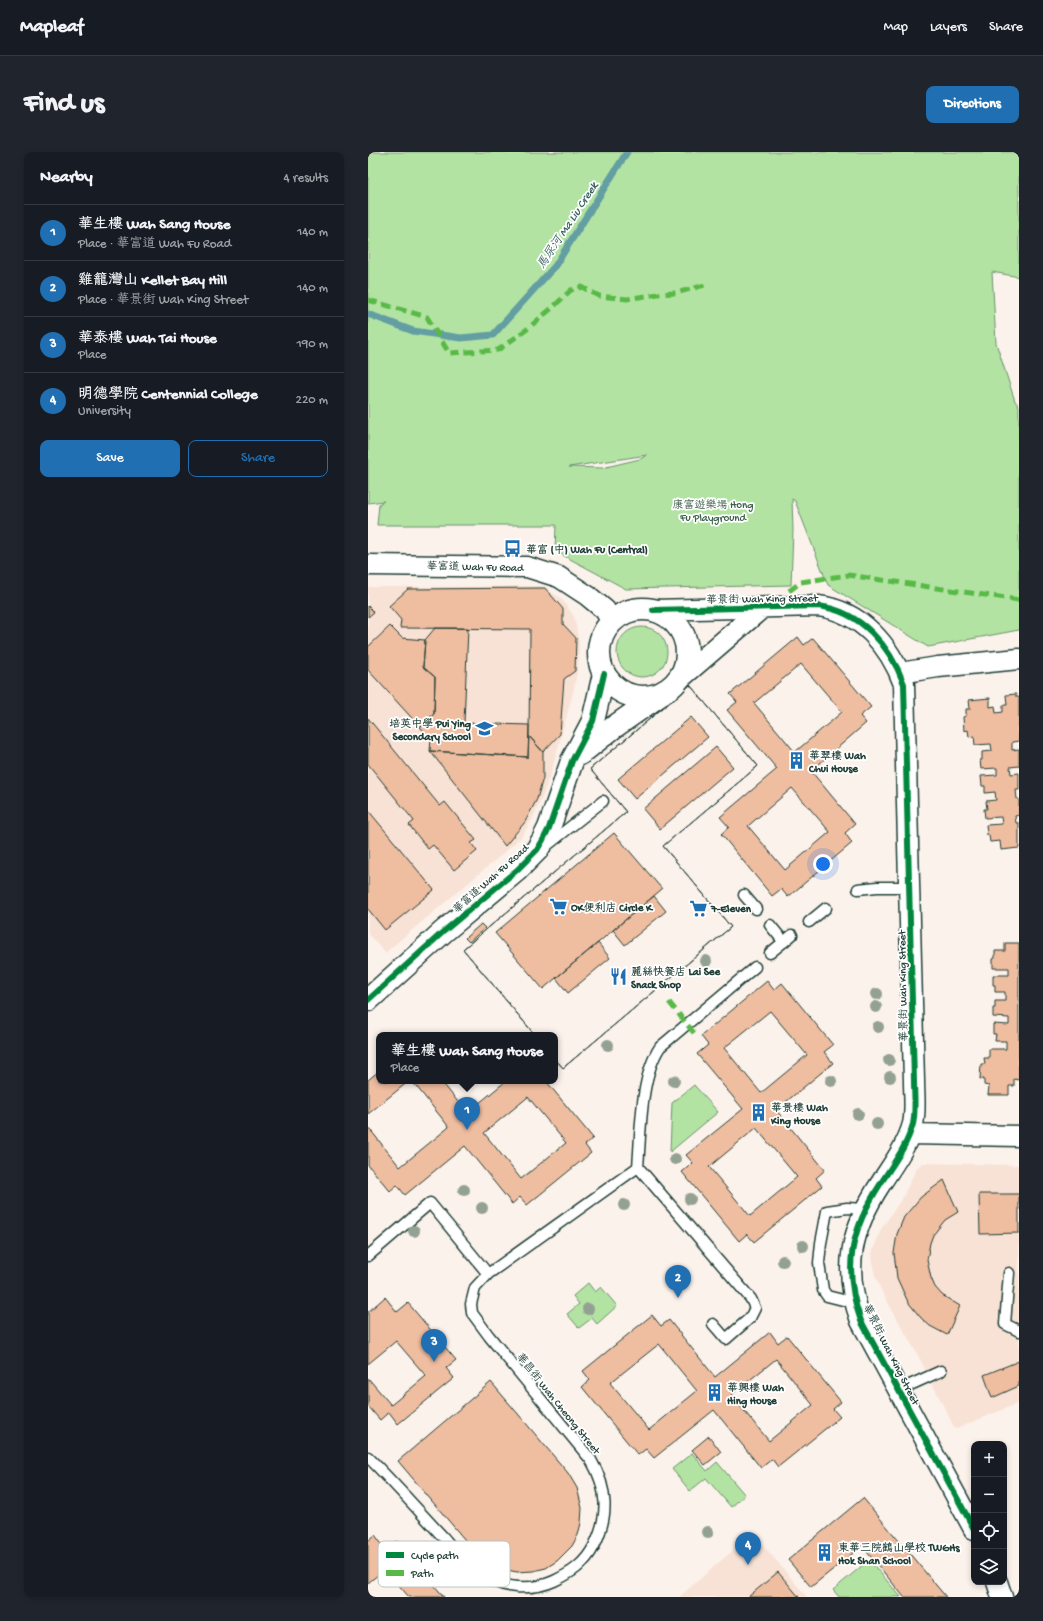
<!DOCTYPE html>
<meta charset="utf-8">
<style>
:root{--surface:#171b24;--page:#20242c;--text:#f1f3f6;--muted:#9ea1a6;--line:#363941;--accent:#1f6fb2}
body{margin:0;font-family:"Gochi Hand","LXGW WenKai TC",sans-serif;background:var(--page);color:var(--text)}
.controls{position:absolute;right:12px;bottom:12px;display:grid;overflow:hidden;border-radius:8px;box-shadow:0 2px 6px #0003}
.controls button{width:36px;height:36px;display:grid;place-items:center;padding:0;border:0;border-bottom:1px solid var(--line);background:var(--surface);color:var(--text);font:20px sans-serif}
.you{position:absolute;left:455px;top:712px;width:14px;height:14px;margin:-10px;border:3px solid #fff;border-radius:50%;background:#1a73e8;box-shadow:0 0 0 6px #1a73e833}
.badge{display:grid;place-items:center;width:26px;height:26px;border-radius:50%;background:var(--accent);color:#fff;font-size:13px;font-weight:700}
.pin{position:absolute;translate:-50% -33px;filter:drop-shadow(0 1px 2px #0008)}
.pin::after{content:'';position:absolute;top:21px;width:14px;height:12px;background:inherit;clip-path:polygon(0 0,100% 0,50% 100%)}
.popup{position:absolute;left:8px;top:880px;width:182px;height:52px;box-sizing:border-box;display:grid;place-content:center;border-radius:8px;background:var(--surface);filter:drop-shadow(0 1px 3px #0005);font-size:13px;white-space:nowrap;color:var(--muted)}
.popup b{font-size:15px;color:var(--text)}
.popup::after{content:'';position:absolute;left:50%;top:100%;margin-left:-8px;border:8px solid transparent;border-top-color:var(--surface)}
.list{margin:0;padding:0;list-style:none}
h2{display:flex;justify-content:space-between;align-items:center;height:52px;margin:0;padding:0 16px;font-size:17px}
h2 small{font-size:13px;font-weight:400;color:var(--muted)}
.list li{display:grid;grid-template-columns:26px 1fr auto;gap:12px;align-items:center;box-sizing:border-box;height:56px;padding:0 16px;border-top:1px solid var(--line)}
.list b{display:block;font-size:15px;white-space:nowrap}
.list p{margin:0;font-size:13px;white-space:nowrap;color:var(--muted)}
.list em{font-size:13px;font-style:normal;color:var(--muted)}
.actions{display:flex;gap:8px;padding:12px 16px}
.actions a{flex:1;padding:9px 0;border:1px solid var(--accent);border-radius:8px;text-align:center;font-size:14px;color:var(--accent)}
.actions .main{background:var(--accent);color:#fff}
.icon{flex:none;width:22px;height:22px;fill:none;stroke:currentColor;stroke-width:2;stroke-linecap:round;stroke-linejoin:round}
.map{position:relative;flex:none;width:651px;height:1445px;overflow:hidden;border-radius:8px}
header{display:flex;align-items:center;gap:24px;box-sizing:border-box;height:56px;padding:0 20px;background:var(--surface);border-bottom:1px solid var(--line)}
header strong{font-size:19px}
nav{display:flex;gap:22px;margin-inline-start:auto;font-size:14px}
.intro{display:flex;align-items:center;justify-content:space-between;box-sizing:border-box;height:96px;padding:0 24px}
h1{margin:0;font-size:28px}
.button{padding:10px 18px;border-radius:8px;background:var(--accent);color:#fff;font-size:14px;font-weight:700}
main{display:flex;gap:24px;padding:0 24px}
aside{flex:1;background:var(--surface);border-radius:8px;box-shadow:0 2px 6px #0003}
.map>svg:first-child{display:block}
</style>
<header>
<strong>Mapleaf</strong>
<nav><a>Map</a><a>Layers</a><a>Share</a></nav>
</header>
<div class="intro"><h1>Find us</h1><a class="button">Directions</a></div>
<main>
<aside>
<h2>Nearby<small>4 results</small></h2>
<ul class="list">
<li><span class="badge">1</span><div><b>華生樓 Wah Sang House</b><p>Place · 華富道 Wah Fu Road</p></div><em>140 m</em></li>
<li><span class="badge">2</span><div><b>雞籠灣山 Kellet Bay Hill</b><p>Place · 華景街 Wah King Street</p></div><em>140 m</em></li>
<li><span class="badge">3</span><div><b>華泰樓 Wah Tai House</b><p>Place</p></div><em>190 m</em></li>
<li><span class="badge">4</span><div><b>明德學院 Centennial College</b><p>University</p></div><em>220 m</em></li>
</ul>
<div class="actions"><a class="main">Save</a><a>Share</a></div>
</aside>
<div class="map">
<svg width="651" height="1445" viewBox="0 0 651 1445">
<rect width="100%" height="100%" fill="#fcf2ec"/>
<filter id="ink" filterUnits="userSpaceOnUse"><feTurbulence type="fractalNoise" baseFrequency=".025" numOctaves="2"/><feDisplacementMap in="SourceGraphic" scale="8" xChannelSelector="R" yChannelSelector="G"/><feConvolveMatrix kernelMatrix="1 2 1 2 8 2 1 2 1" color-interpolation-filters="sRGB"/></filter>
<g filter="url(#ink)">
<path fill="#f8e2d5" d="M173,434L193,446L206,464L211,490V508L206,537L184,618L174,646L165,666L154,684L137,700L17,801L0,781V435Z
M554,1011L651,1013V1251L587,1277L553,1209L514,1140L506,1121L504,1101L513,1077L535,1045L548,1017Z
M385,1381L439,1445H311Z"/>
<path fill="#b3e3a3" stroke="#69906c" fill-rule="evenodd" d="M0,0H651V125L624,120L628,191L647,249L651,254V478L560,495L460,433L427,349L424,347L425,378L423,433L258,437L187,399L188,373H9L11,352L16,349L0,351ZM279,303L272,307L234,316L201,315Z
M249 500a25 25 0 1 1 50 0a25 25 0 1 1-50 0Z
M326,933L350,960L302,1000L304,951Z
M220,1131L227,1140L233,1135L249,1154L229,1172L224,1166L211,1176L199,1162L211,1152L205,1144Z
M324,1301L339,1319L349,1310L377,1343L363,1355L338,1326L322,1339L304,1317Z
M501,1408L533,1445H471L465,1438Z"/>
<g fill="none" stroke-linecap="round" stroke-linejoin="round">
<path stroke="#629ea2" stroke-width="7" d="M0,162L45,179L93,186L125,183L187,114L259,0"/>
</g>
<path fill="#efbda0" stroke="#1f3d34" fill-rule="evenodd" d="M177,436L195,457V472L208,486L207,519L196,527L192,582L175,600L161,584L162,477L32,476L33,468L21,454L40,437Z
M0,454L6,460L0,465Z
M22,474L34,486L57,488L55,515L67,525L66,562L52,575L0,518V495Z
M67,476H100L96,571L161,573L160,605L62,599L63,587L52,575L66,562L67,525L55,515L57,488Z
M430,485L436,493L445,486L503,555L492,564L498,571L443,619L487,672L477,681L484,691L420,745L413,737L404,744L353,682L361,675L352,665L409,617L359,558L369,550L362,542ZM433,512L474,560L427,600L386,551ZM424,636L462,680L417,718L380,674Z
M322,533L390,614L295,694L363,775L195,916L187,907V883H167L95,797L258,660L222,617ZM286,744L298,759L257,793L245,778ZM230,791L242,806L200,841L188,826Z
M322,533L390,614L295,694L363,775L195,916L187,907V883H167L95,797L258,660L222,617Z
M648,542V545H651V589L644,590V598L651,597V614L642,615L643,622L651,621V638H648L649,647H651V663L647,664L648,671H651V696L633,698L632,689L622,690L621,683H619L618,673L634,672L633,665L617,666L616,657H619L618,649L628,648L627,640L617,641V634H614L613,624L629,623V616L613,617L612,608H614V600L624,599L623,592L607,593L606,584L601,585L600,578L596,579L595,565L598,564V557H602L601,548L622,546V555L627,554L628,561L635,560V553H639L638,543Z
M323,565L340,585L267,647L250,627Z
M0,566L72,654L77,650L108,688L103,691L109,699L86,718L65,693L60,697L41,673L46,669L0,612Z
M161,584L175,600V626L169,647L157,670L137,694L62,599L160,605Z
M348,595L365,615L292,677L275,657Z
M0,658L66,738L17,778L0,757Z
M246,681L294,737L175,837L127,781Z
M113,772L117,776L101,790L97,786Z
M637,791H651V928L646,927V934H641V943H620L621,934L616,933V927H612L613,912H617L616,906H621V897H638V889H627L628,882H625V872L641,873V866L625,865V856H627V849H637V840H627V833H625V823H641V816H625V807L627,806V799H637Z
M399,829L406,838L414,831L465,893L456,900L465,911L408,958L457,1018L448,1026L454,1034L386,1090L379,1082L371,1089L314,1020L325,1011L318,1003L375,957L329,902L340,893L333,884ZM402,859L439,903L393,941L356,896ZM388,976L429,1025L382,1064L341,1015Z
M11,919V929H41L0,962V928Z
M44,929H73L99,961L138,929H178L225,986L217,993L223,1001L159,1053L152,1045L144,1052L97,994L37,1043L29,1033L22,1039L0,1013V975L32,1015L81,975ZM160,945L198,991L153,1027L116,981Z
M576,1028L590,1060L577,1068L565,1083L562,1091L559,1108L563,1126L567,1135L574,1143L592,1154L579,1183L562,1174L553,1166L540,1150L529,1126L526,1101L529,1082L536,1065L553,1045Z
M611,1042H651V1081L612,1082Z
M17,1145L29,1160L40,1151L88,1208L78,1216L86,1226L30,1272L21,1260L12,1268L0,1254V1226L23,1253L58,1224L28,1189L0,1212V1160Z
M284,1163L293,1174L301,1168L347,1225L402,1180L410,1191L419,1184L473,1250L465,1257L472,1265L410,1315L404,1307L393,1316L346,1258L286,1306L278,1297L270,1303L214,1235L222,1228L215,1219ZM291,1192L329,1239L281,1278L242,1231ZM408,1207L445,1253L401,1289L363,1243Z
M651,1209V1234L624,1246L616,1223Z
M123,1230L200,1321L209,1336L214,1356L213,1371L210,1383L204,1394L189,1409L178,1416L165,1419L149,1420L134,1417L121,1411L108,1401L30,1309Z
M341,1284L353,1300L337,1313L324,1298Z
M495,1346L578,1445H536L494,1394L443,1435L420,1408Z
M7,1383L18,1398L29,1389L76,1445H41L17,1417L0,1431V1389Z
M410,1420L431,1445H380Z"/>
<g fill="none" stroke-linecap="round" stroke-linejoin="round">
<defs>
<path id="lane" d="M177,695L235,649
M490,737L509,735H540
M376,743L388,757
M441,770L458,756
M402,773L416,790
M402,801L424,783
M270,1015L383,1147L387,1156L382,1166L358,1187L345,1172
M0,1104L62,1051L120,1122
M641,1121L637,1172L651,1179
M487,1151L459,1144L455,1138L451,1111L453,1091L459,1059L479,1056L498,1057
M531,1238L573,1219
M0,1305C26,1331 50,1358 75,1385C84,1395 95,1411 106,1419C129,1435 159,1441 186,1429C203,1421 217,1412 226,1394C241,1364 240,1337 223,1308L121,1184L104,1161L103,1152L107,1136L120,1122L270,1015C273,979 272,925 292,895L387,815"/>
<path id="street" d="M0,413L159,415L191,425L220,444L237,458L243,469
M285,458L450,454C493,459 522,494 536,532L546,929C546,943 548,959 545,972C539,994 525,1012 513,1031C483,1077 474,1116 493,1169L606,1377
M532,521L570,515L651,507
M308,530L394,456
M542,982L651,984
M629,1430L634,1445"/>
<path id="secondary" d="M231 501a44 44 0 1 1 88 0a44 44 0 1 1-88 0Z
M212,602L246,575L292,543
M0,848L75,780L149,718L169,698L175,688L181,676L204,609L225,569L236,522"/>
</defs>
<use href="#lane" stroke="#1f3d34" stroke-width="13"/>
<use href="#street" stroke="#1f3d34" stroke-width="23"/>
<use href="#secondary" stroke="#1f3d34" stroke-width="25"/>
<use href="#lane" stroke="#fff" stroke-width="10"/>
<use href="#street" stroke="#fff" stroke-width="20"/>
<use href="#secondary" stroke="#fff" stroke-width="22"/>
<path stroke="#58b947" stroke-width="5" stroke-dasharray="10 5" stroke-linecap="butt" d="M0,148L59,165L81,201L130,198L158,178L184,156L203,138L214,135L231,144L259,147L290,142L308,141L337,133
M421,439L433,430L480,423L651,448
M301,850L326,881"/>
<defs>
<path id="cycleway" d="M285,458L450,454C493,459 522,494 536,532L546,929C546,943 548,959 545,972C539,994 525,1012 513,1031C483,1077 474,1116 493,1169L606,1377
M0,848L75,780L149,718L169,698L175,688L181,676L204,609L225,569L236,522"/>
</defs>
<use href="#cycleway" stroke="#fff" stroke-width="8"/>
<use href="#cycleway" stroke="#00873e" stroke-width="6"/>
</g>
<g fill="#93a193">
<circle cx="338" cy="809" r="6"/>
<circle cx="509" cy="842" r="6"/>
<circle cx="508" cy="855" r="6"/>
<circle cx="510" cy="875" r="6"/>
<circle cx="240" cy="893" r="6"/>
<circle cx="521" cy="908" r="6"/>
<circle cx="522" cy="925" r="6"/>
<circle cx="306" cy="929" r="6"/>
<circle cx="463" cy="929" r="6"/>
<circle cx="490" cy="962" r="6"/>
<circle cx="509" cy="972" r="6"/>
<circle cx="307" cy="1007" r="6"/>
<circle cx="96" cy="1038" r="6"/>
<circle cx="322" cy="1047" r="6"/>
<circle cx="256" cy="1053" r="6"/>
<circle cx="114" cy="1056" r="6"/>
<circle cx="46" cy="1079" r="6"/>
<circle cx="435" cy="1094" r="6"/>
<circle cx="415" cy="1109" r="6"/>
<circle cx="220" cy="1157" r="6"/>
<circle cx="340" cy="1380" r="6"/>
</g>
</g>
<defs>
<symbol id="bus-bare" viewBox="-9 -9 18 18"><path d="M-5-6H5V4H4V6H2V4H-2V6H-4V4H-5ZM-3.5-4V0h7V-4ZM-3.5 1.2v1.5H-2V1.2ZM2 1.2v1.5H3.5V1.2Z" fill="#1f6fb2" stroke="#fff" stroke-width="2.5" paint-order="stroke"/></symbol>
<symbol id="school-bare" viewBox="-9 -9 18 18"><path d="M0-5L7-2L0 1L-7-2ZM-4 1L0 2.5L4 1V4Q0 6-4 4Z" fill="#1f6fb2" stroke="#fff" stroke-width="2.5" paint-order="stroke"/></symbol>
<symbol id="building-bare" viewBox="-9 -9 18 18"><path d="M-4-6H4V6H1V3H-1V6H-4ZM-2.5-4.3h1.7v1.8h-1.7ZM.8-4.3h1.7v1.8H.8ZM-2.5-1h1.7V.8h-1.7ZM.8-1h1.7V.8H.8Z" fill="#1f6fb2" stroke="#fff" stroke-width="2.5" paint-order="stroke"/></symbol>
<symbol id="supermarket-bare" viewBox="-9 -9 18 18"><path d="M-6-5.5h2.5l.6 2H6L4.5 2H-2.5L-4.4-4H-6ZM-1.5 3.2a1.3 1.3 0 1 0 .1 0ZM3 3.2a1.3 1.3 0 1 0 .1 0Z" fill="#1f6fb2" stroke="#fff" stroke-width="2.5" paint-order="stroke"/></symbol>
<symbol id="restaurant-bare" viewBox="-9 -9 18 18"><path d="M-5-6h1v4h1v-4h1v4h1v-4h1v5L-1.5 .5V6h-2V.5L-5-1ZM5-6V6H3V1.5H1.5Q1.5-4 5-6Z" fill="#1f6fb2" stroke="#fff" stroke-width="2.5" paint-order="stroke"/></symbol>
</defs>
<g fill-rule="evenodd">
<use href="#bus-bare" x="132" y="384" width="25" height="25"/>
<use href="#school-bare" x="104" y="564" width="25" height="25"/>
<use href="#building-bare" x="416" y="596" width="25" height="25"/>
<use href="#supermarket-bare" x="178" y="742" width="25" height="25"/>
<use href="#supermarket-bare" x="318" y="744" width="25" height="25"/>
<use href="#restaurant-bare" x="238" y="812" width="25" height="25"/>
<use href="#building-bare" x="378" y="948" width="25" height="25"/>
<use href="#building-bare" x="334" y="1228" width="25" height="25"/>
<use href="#building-bare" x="444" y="1388" width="25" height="25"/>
</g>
<g text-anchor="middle" stroke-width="3.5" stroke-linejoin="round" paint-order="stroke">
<g font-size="11" fill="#3d5e4a" stroke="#fff">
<text x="345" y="356">康富遊樂場 Hong<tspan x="345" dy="13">Fu Playground</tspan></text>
</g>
<g font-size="11" font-weight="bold" fill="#1f3d34" stroke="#fff" text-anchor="start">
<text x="158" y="401">華富 (中) Wah Fu (Central)</text>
<text x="103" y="575" text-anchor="end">培英中學 Pui Ying<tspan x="103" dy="13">Secondary School</tspan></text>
<text x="441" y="607">華翠樓 Wah<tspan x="441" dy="13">Chui House</tspan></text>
<text x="203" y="759">OK便利店 Circle K</text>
<text x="343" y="760">7-Eleven</text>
<text x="263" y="823">麗絲快餐店 Lai See<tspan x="263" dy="13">Snack Shop</tspan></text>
<text x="403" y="959">華景樓 Wah<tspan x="403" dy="13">King House</tspan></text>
<text x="359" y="1239">華興樓 Wah<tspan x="359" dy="13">Hing House</tspan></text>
<text x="470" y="1399">東華三院鶴山學校 TWGHs<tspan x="470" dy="13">Hok Shan School</tspan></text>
</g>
<g font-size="11" fill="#1f3d34" stroke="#fff">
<text transform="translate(107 414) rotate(1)" y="4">華富道 Wah Fu Road</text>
<text transform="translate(394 446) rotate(-1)" y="4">華景街 Wah King Street</text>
<text transform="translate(122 726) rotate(-42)" y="4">華富道 Wah Fu Road</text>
<text transform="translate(534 834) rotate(-91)" y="4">華景街 Wah King Street</text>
<text transform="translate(524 1202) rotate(63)" y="4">華景街 Wah King Street</text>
<text transform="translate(191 1251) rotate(51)" y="4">華昌街 Wah Cheong Street</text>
</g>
<g font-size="12" font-style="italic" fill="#3b6562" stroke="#fff">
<text transform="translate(199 73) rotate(-57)" y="4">馬尿河 Ma Liu Creek</text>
</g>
</g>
<rect x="10" y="1389" width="132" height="46" rx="6" fill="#fff" stroke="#bcc5c2" stroke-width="1"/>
<rect x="18" y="1400" width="18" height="6" fill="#00873e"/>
<rect x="18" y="1418" width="18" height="6" fill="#58b947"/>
<g font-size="11" fill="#1f3d34">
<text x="43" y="1407">Cycle path</text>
<text x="43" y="1425">Path</text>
</g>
</svg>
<div class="controls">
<button>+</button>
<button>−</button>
<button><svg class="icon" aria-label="locate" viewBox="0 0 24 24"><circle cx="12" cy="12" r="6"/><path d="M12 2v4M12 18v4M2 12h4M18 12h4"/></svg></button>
<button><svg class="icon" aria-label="layers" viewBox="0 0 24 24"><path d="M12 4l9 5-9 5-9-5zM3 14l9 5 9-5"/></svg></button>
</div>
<div class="you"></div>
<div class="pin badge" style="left:99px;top:978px">1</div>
<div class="popup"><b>華生樓 Wah Sang House</b>Place</div>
<div class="pin badge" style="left:310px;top:1146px">2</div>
<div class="pin badge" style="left:66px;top:1210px">3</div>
<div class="pin badge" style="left:380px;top:1413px">4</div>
</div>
</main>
